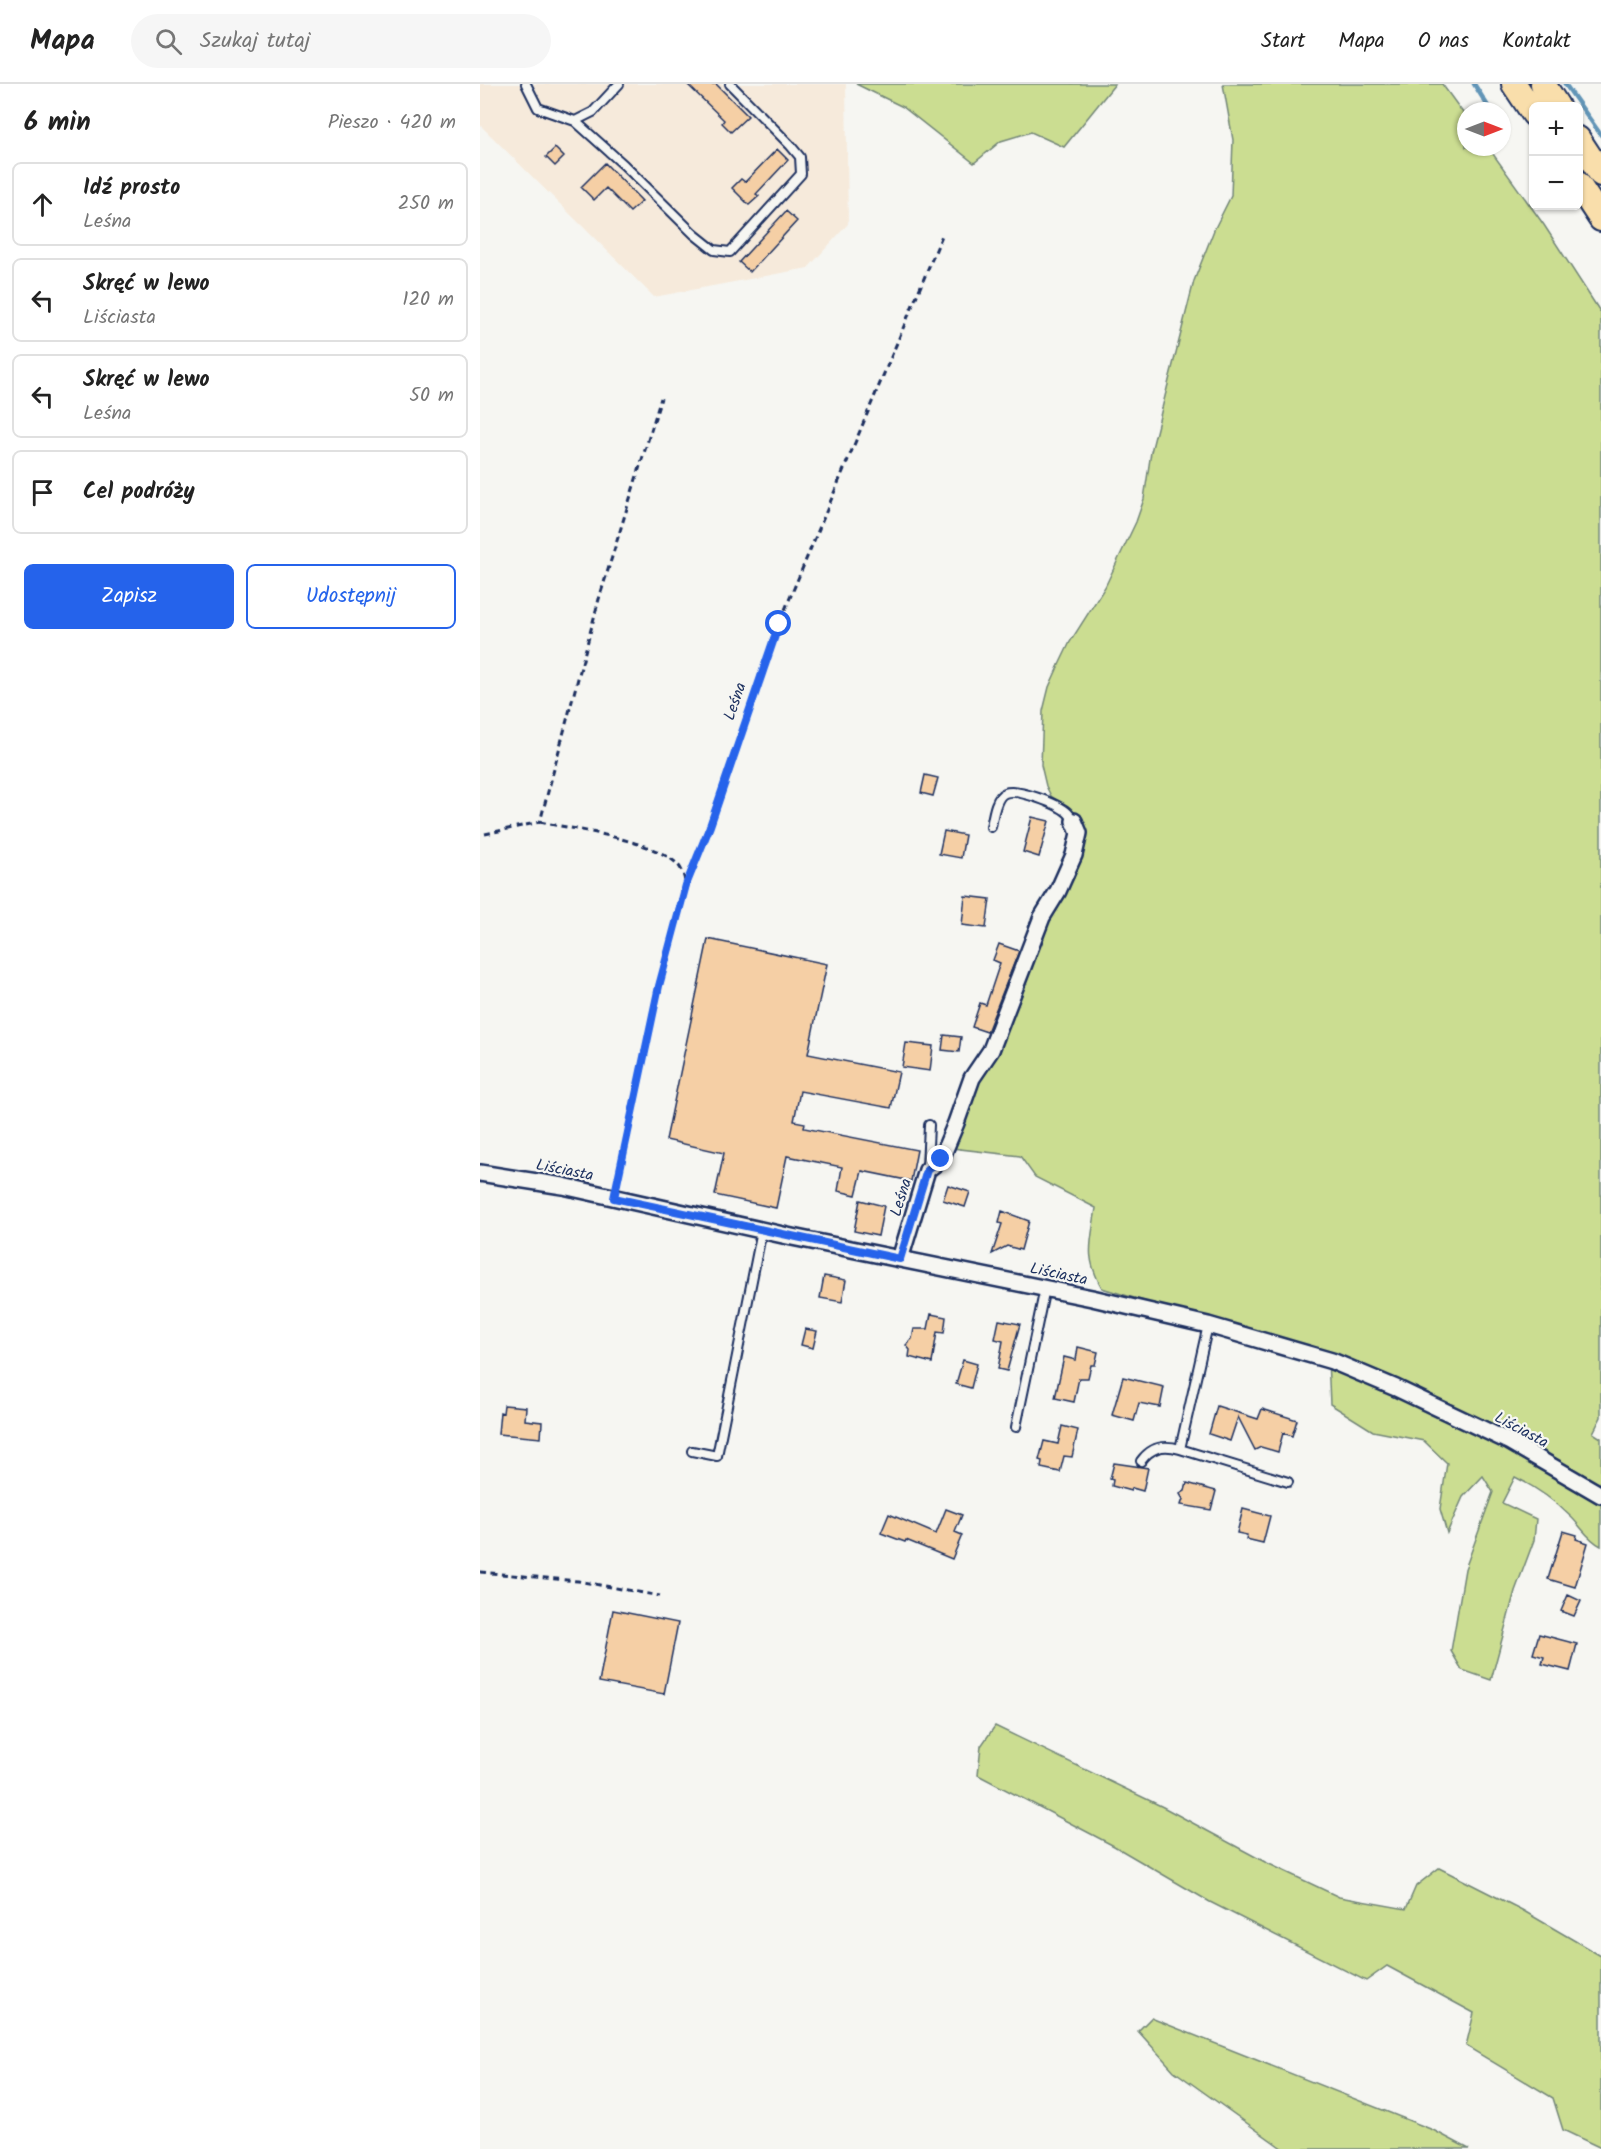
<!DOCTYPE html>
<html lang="pl">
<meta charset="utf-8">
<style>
:root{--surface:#fff;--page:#f6f6f6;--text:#222;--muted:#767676;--line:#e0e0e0;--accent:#2563eb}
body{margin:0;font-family:Kalam,sans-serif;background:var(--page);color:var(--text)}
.controls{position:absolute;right:18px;top:18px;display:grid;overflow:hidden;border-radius:9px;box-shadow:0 2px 4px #0004}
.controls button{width:54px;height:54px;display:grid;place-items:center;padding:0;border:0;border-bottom:2px solid var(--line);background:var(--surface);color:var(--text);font:30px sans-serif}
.compass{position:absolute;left:977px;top:18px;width:54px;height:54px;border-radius:50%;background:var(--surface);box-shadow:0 2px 4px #0004;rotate:90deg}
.stop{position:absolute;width:18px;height:18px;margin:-14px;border:4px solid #2563eb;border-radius:50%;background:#fff}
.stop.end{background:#2563eb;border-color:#fff;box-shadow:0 2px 6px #0008}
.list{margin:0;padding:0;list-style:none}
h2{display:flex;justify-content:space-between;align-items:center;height:78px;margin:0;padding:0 24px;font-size:26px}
h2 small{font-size:20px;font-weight:400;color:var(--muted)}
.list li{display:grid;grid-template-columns:39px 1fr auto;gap:18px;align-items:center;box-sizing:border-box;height:84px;margin:0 12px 12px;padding:0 12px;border:2px solid var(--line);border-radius:9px}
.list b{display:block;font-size:22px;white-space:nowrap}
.list p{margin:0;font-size:20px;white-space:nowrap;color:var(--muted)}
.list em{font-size:20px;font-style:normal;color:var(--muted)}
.actions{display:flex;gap:12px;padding:18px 24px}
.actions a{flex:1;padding:14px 0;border:2px solid var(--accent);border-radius:9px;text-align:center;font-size:21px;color:var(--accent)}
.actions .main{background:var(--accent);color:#fff}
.icon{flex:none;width:33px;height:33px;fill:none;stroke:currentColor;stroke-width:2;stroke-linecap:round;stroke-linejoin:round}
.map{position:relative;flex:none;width:1121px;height:2065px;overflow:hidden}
header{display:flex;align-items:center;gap:36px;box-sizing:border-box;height:84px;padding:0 30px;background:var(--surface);border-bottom:2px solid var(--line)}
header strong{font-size:28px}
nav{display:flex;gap:33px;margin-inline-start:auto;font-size:21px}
.search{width:420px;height:54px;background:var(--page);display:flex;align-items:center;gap:15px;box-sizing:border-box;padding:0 21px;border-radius:33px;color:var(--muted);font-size:22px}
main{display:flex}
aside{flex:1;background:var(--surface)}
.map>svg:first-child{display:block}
</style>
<header>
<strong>Mapa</strong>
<div class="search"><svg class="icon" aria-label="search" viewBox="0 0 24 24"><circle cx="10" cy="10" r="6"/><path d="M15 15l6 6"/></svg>Szukaj tutaj</div>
<nav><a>Start</a><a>Mapa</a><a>O nas</a><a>Kontakt</a></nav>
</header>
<main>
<aside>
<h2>6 min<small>Pieszo · 420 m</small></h2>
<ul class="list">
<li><svg class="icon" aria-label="ahead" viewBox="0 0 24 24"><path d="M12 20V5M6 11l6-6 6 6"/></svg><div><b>Idź prosto</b><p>Leśna</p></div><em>250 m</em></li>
<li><svg class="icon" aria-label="left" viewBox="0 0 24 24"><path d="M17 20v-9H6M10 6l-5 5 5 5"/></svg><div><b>Skręć w lewo</b><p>Liściasta</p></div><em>120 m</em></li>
<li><svg class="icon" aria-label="left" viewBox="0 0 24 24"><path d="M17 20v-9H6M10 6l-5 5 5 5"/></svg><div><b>Skręć w lewo</b><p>Leśna</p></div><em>50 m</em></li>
<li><svg class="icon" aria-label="arrive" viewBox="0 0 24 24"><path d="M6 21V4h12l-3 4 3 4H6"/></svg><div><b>Cel podróży</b></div></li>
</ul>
<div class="actions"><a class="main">Zapisz</a><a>Udostępnij</a></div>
</aside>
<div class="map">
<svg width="1121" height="2065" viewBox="0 0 1121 2065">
<rect width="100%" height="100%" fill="#f6f6f2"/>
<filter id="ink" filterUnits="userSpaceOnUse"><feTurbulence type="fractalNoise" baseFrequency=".0167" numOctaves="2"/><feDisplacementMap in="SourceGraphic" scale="12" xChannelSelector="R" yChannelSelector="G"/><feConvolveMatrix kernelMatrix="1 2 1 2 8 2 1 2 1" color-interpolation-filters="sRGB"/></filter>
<g filter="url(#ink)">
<path fill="#f6eadb" d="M0,0H366L368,140L328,184L174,213L0,41Z"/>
<path fill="#cbdd91" stroke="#738678" stroke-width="1.5" d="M376,0H635L584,63L551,48L521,57L494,79L423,23Z
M743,0H962L986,33V63H1008L1064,141L1121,229V1333L1113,1349L1121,1354V1462C1107,1455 1101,1442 1090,1432C1074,1416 1055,1403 1035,1393L1022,1419L1056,1435L1054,1456L1035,1507L1011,1596L982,1586L971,1567L985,1485L1013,1408L1003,1392L983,1413L967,1449L960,1425L967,1379L944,1357L893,1347L850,1320L848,1274L622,1204C604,1172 611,1159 616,1124L555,1093L540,1072L472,1064L488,1016L519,960L548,894L567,835L594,794L600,773L598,738L590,725L571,712L566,702L561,681L563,627L569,603L578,583L590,558L625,503L656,438L664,415L671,368L714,197L734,146L751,112L753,56Z
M515,1642L683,1723L785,1778L859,1813L926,1825L936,1802L959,1784L1042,1826L1121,1872V2064L1083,2046L1073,2014L986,1962L994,1929L907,1882L886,1897L730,1818L634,1762L498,1691L501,1662Z
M671,1934L953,2046L989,2065H803L694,1987L658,1947Z"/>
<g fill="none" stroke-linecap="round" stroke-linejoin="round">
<path stroke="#6295b7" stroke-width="4.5" d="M994,0L1011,27
M1085,0L1121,51"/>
</g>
<path fill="#f5cfa5" stroke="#1b2f5e" stroke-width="1.5" d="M207,0H236L268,32L251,48L242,39L244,36Z
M75,64L84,73L75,82L66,73Z
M297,65L308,76L276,110L279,112L269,121L252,104L261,95L265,98Z
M125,79L162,117L150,128L126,104L114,116L101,103Z
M306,127L317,137L270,188L259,178Z
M445,691L458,694L453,712L441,709Z
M552,733L569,737L559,773L543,768Z
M464,747L485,751L481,774L459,770Z
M485,812L510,815L506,844L482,841Z
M228,855L347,880L328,970L419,988L411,1024L320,1007L314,1037L325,1039L324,1044L437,1066L431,1097L382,1087L376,1111L358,1107L362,1083L307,1072L296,1124L235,1111L244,1069L186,1056Z
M519,860L539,867L507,948L492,943L500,919L506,921L520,879L513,876Z
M464,951L481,953L479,968L462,966Z
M426,959L453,962L450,987L422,983Z
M468,1101L490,1108L485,1123L463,1116Z
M380,1116L404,1122L398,1152L374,1147Z
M522,1127L549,1137L541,1166L527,1162L512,1170L522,1140L519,1139Z
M344,1192L366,1196L362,1218L340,1214Z
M451,1230L466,1233L464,1249L457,1248L452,1279L429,1273L430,1266L426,1261L432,1255L434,1245H448Z
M519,1236L540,1240L527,1287L518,1285L523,1257L515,1255Z
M325,1245L337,1247L333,1264L321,1261Z
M598,1263L618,1268L615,1281H611L608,1294H599L594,1318L575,1314L584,1273L596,1276Z
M483,1276L497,1280L491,1304L476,1300Z
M643,1293L684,1303L680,1323L659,1319L654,1337L632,1331Z
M24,1321L46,1323L45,1336L62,1338L61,1354L18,1350L20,1328L23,1329Z
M737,1322L778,1335L782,1325L817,1336L812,1352L803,1349L798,1368L781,1363L775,1366L758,1333L750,1357L729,1350Z
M582,1342L598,1346L592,1373L584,1372L580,1388L561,1384L562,1377L559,1376L564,1357L578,1360Z
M634,1379L668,1384L663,1407L652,1404L651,1407L632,1402L633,1396L630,1395Z
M707,1399L736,1407L731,1426L701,1421L703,1415L700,1410L705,1407Z
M466,1425L482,1431L475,1448L482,1451L472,1475L426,1456L425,1458L401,1449L409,1430L456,1450Z
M763,1425L790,1432L783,1459L766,1455L767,1451L757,1449Z
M1083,1447L1097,1451L1096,1455L1108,1459L1095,1503L1068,1495Z
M1088,1511L1101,1517L1094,1532L1081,1527Z
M133,1526L198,1539L184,1610L119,1598Z
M1059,1550L1097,1560L1090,1587L1062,1580L1064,1573L1053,1570Z"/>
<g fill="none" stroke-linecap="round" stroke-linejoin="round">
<defs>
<path id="service" d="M46,0L58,24L95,37L113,28L139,0
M95,37L144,81L214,150L234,166L250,168L321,90L320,73L310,61L250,0
M511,743C513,733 515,713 525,709C537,704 579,720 588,729C590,731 592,734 594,737
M447,1084L449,1041
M728,1241L700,1365L808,1398
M536,1343L565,1204
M212,1367L237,1372L282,1146
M661,1377C671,1363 683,1360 700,1365"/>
<path id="minor" d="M0,1089L83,1102L312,1153L612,1214L728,1241L852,1277L916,1304L1030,1358L1121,1411
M420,1175L447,1086L461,1075L476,1039L492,994L511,966L562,833L578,807L594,771L599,749L594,737"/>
<path id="primary" d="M1034,0L1054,30
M1063,0L1077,22
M1098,55L1121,90
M1098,100L1121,135"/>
</defs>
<use href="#service" stroke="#1b2f5e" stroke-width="12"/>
<use href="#minor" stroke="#1b2f5e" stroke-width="20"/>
<use href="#primary" stroke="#1b2f5e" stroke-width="28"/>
<path stroke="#1b2f5e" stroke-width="3" stroke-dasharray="6 4.5" stroke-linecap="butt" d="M60,738C93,745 179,757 199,782C203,787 204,794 206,800
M5,750L60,738L119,515L181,314
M137,1099L179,902L206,801L230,742L299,540L463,149
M0,1488L98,1497L180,1512"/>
<use href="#service" stroke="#f6f6f2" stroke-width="8"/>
<use href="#minor" stroke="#f6f6f2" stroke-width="15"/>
<use href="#primary" stroke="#f9deab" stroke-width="24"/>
</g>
</g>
<g fill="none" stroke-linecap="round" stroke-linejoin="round" filter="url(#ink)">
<path stroke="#2563eb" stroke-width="8" d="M299,540L230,742L206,801L179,902L134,1114L420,1175L447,1086L461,1075"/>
</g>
<g text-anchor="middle" stroke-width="4.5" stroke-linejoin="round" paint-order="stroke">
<g font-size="16" fill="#1b2f5e" stroke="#f6f6f2">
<text transform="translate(254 617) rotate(-71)" y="6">Leśna</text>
<text transform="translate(85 1085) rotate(11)" y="6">Liściasta</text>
<text transform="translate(420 1113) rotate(-73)" y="6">Leśna</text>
<text transform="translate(579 1189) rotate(12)" y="6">Liściasta</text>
<text transform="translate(1042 1345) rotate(28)" y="6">Liściasta</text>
</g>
</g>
</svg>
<div class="controls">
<button>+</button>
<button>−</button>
</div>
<svg class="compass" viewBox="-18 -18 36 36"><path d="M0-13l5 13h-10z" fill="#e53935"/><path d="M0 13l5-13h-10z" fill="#767676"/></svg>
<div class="stop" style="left:299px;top:540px"></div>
<div class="stop end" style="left:461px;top:1075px"></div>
</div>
</main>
